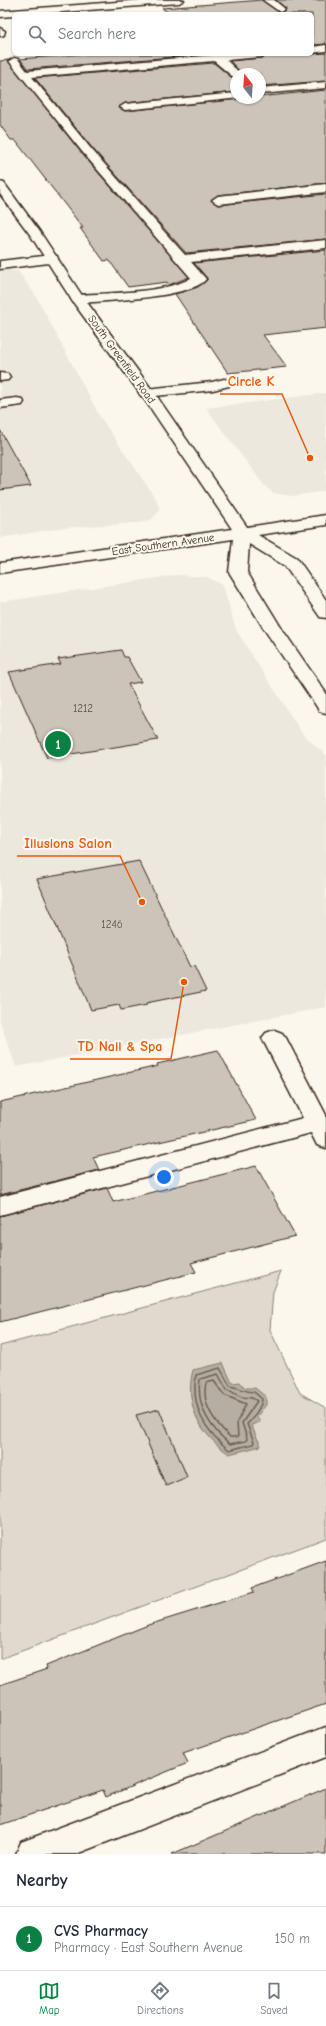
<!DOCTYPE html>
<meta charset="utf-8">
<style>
:root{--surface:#fff;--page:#f6f6f7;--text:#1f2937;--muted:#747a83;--line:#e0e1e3;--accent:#0b8043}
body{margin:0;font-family:"Comic Neue",sans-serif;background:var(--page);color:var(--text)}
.compass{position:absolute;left:230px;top:68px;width:36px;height:36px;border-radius:50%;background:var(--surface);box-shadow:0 1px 3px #0004;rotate:343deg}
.you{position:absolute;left:164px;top:1177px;width:14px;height:14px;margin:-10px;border:3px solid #fff;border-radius:50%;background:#1a73e8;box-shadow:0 0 0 6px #1a73e833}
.badge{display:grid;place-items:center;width:26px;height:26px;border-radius:50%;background:var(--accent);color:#fff;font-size:13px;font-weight:700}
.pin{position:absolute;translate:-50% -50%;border:2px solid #fff;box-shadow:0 1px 4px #0006}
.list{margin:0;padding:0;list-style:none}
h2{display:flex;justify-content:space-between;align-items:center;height:52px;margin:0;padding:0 16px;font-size:17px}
h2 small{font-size:13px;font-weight:400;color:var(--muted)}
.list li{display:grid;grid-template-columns:26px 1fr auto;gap:12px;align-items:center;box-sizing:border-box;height:64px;padding:0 16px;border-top:1px solid var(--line)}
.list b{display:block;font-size:15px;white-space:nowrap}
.list p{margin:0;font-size:13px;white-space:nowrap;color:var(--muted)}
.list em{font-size:13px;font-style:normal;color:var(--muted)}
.icon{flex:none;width:22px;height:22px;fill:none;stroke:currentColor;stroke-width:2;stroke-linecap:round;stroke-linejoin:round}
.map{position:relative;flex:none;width:326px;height:1854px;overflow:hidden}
.search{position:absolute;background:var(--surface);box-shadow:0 1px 3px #0004;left:12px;right:12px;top:12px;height:44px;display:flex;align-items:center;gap:10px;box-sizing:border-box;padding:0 14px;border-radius:6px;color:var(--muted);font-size:15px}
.sheet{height:116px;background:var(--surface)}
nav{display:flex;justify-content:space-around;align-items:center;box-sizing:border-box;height:56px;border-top:1px solid var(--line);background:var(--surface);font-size:11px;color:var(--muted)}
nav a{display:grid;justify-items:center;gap:2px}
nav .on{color:var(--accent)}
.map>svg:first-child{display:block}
</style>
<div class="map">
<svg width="326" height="1854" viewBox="0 0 326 1854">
<rect width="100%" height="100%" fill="#fbf7ec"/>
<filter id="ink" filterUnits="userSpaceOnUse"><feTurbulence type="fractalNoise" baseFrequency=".025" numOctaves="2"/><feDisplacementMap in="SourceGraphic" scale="8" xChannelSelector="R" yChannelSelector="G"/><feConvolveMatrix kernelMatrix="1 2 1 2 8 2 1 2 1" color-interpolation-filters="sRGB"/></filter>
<g filter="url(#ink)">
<path fill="#ede8dd" d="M0,269L18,271L36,296L99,415L156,499L160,510L151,520L138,523L61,528L0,538Z
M326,393V491L291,496L273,493L263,484L206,408Z
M177,575L207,577L223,585L236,630L302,733L326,755V1007L16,1067L0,1022V602Z"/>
<path fill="#dfd9ce" stroke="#8d8276" d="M281,1271L273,1292L270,1330L300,1393L326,1408V1538L0,1659V1346Z"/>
<path fill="#b6aea2" stroke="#85796d" d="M223,1363L232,1383L240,1382L245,1388H255L266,1397V1405L257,1416L260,1422L251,1425L261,1446L229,1454C200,1434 184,1405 193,1370Z"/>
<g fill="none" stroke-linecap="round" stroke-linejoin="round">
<path stroke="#6c5f53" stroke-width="1.5" d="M220,1368L230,1386C239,1387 244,1392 254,1392L262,1399C262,1406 252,1420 247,1424L254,1442L253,1444L229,1450C204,1430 191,1407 196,1375Z
M218,1374L227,1390C234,1392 236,1395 242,1397C248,1399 250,1395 257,1401L242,1423L247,1438L246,1441L230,1444C209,1427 196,1406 200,1379Z
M214,1381L224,1395L246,1404L237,1422L238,1437H230C215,1422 201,1405 206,1383Z"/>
</g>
<path fill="#ccc4b9" stroke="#3b2a1e" d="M262,0L281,13L286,9L276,0H326V44L312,45V14H170L162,8Z
M326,53V81L260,86V74H242L230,61L262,58L268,54H312Z
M79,54H208L28,69L20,59Z
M8,60L83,155L189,277L169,285L167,282L128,287L109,260L104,261L80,228H83L15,140H11L0,125V61Z
M214,63L231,77L236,78V92L125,103L119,108L125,111L326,90V183L218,195L211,200L218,205L326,194V239L186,253L93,149L35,78Z
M326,250V328L263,335L287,367L228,373L175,294L198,287L207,280V278L194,263Z
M0,430L31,486L0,490Z
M121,650L124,657H127L141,682L128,684L158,740L47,758L9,672L61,664L58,659Z
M139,861L190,967L194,966L206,991L146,1003L147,1005L121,1010L119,1005L91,1010L37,879Z
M218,1050L256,1120L93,1157L99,1170L0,1195V1102L158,1066L157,1064Z
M256,1166L295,1236L191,1263L196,1272L0,1322V1216L107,1188L113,1202Z
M159,1409L187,1477L166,1486L136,1415Z
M326,1561V1704L183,1753L188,1763L106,1797L103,1790L0,1825V1685L47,1669L46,1666L148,1625L254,1592L252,1588Z
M326,1788V1854H172Z"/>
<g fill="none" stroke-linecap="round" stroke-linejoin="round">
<defs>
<path id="minor" d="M143,0H184L179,3L36,14H14V16L0,17V11Z
M263,0H274L285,9L280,12Z
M0,28L5,31L4,35L0,36Z
M326,45V51L312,53V47Z
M226,54H267L262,57L226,60L241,74H236V77L232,76L214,61L32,77L92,150L185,255L326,240V248L191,262L206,279C192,298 103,301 78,303L73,302L71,299L73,296L78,295C109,293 165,293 191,278L84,154L9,61L14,58L18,59L27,71Z
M326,82V88L260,94V88Z
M236,93V98H240L125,110L120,107L125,104Z
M326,184V192L218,204L212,200L218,196Z
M52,255L57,256L58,259L57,262L0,269V261Z
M0,373L8,374L10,377L8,380L0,381Z
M224,379L229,380L231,383L229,386L213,390L146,397L141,396L139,393L141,390L146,389L212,382Z
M17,398L22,399L24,402L22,405L0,408V400Z
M274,1030L282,1033L286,1038L326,1115V1148L317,1145L311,1133L0,1215V1197L303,1118L262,1038L266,1033Z
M326,1727V1757L76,1854H16L21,1842Z"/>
<path id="major" d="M0,182L4,183L40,232L83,297L158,398L247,527L326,515V525L258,535L297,558L326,600V618L320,617L285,566L249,544L247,572L282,629L326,693V713L319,711L317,707L264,629L229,572L233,539L0,573V563L232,529L147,403L73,302L31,236L0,194Z"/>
</defs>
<use href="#minor" stroke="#3b2a1e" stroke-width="3"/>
<use href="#major" stroke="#3b2a1e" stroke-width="3"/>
<use href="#minor" fill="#fbf7ec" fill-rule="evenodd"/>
<use href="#major" fill="#fbf7ec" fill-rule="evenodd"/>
</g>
</g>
<g text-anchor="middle" stroke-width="4" stroke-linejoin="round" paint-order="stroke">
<g font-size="11" fill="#3b2a1e" stroke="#fbf7ec">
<text transform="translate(122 359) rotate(54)" y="4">South Greenfield Road</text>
<text transform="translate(163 544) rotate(-8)" y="4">East Southern Avenue</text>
</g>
<g font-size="11" fill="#5f5045">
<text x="83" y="712">1212</text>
<text x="112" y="928">1246</text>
</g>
</g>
<path fill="none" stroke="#e8590c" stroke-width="1.5" d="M310 458L282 394H220M142 902L120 856H17M184 982L171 1059H70"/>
<g fill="#e8590c" stroke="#fbf7ec" stroke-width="1.5">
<circle cx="310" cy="458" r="4"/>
<circle cx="142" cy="902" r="4"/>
<circle cx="184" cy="982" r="4"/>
</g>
<g font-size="14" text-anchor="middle" font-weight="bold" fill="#e8590c" stroke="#fbf7ec" stroke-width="4" stroke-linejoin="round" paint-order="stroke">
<text x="251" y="386">Circle K</text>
<text x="68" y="848">Illusions Salon</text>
<text x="120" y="1051">TD Nail &amp; Spa</text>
</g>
</svg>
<svg class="compass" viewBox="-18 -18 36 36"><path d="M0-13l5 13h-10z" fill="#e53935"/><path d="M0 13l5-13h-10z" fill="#747a83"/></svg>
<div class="you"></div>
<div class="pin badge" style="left:58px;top:744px">1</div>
<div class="search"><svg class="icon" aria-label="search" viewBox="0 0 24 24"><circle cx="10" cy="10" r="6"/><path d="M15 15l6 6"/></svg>Search here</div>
</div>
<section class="sheet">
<h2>Nearby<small></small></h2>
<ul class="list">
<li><span class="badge">1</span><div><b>CVS Pharmacy</b><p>Pharmacy · East Southern Avenue</p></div><em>150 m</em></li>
</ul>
</section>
<nav>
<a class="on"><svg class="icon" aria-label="map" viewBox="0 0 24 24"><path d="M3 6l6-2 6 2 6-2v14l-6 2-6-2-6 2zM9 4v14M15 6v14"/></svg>Map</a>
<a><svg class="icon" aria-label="directions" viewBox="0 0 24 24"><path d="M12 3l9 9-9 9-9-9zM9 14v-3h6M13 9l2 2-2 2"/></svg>Directions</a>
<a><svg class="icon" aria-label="saved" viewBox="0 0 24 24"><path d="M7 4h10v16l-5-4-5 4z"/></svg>Saved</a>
</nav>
